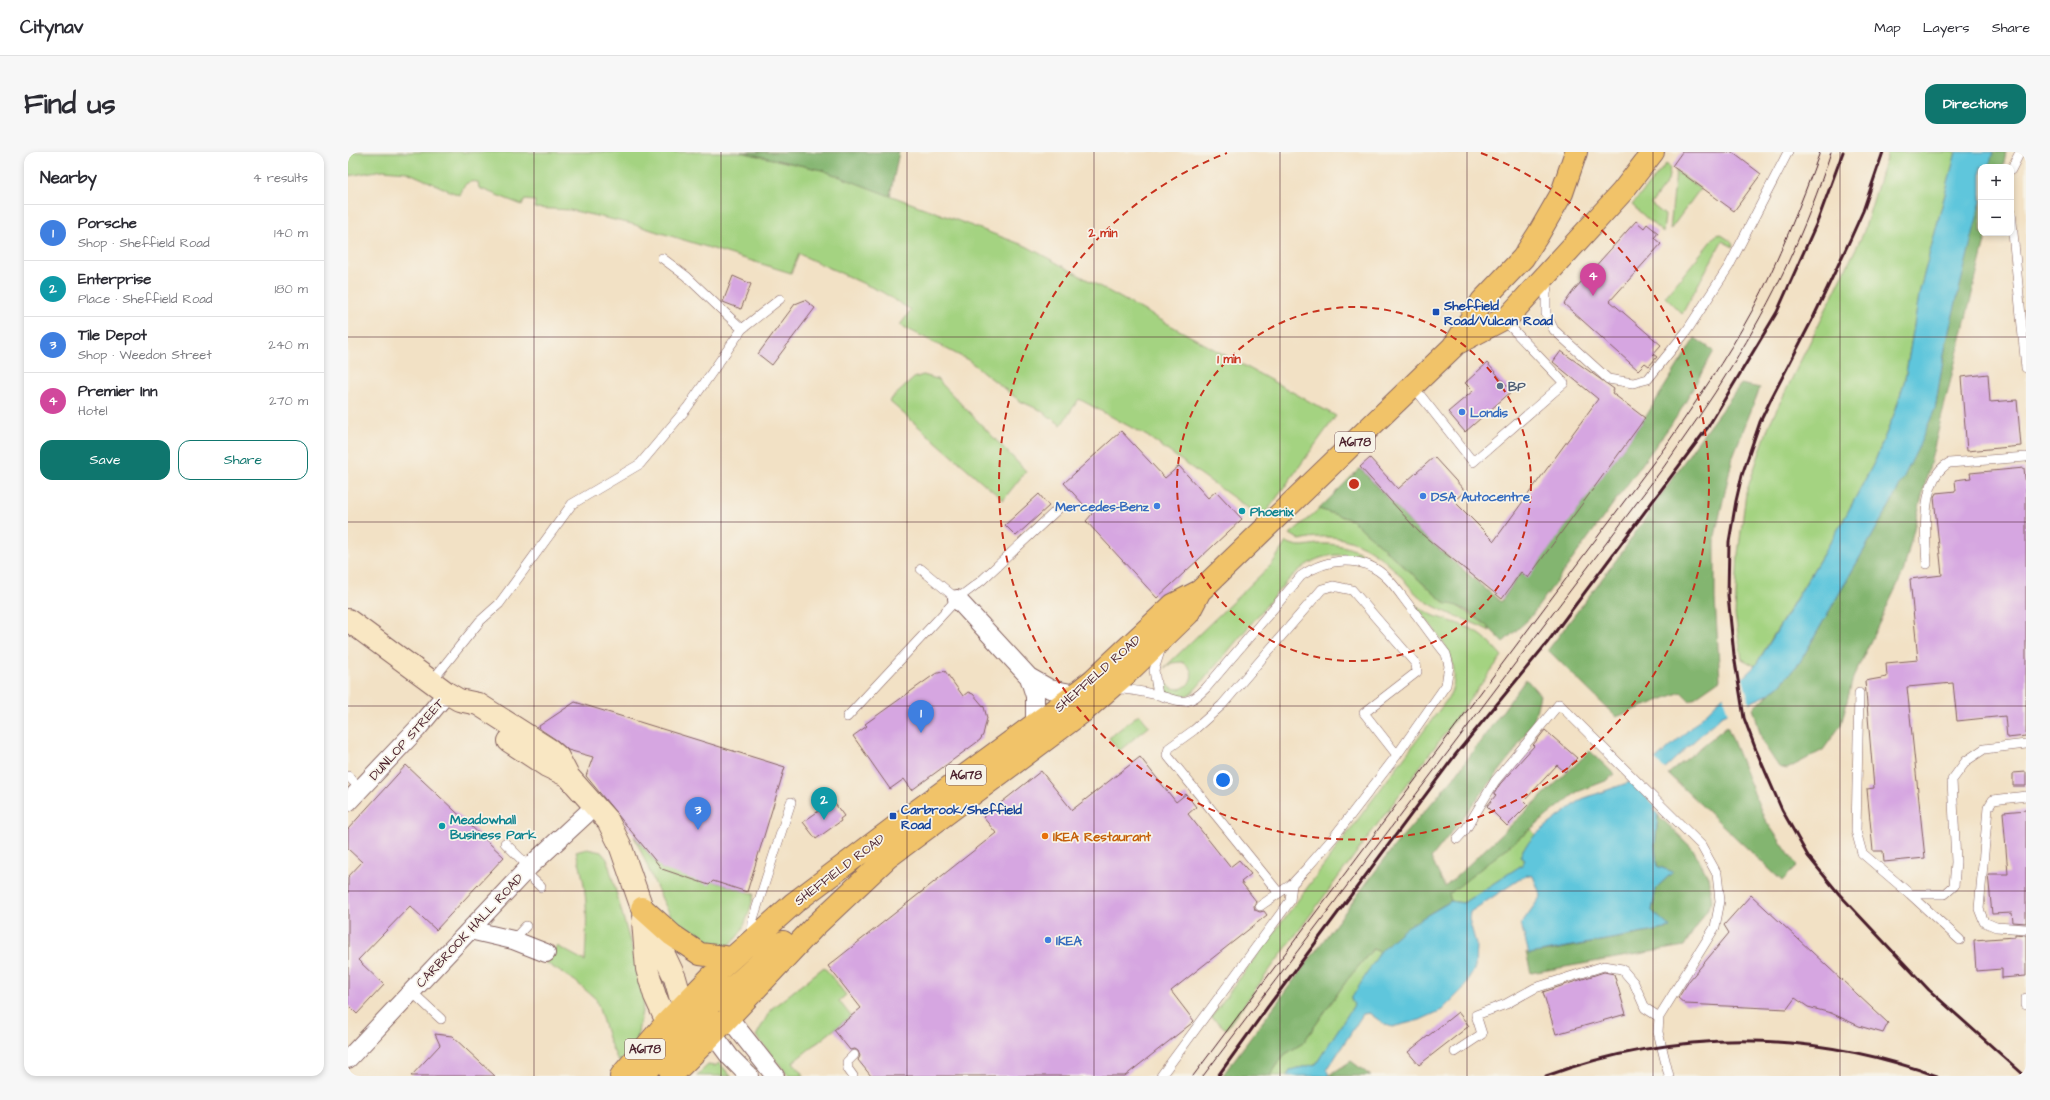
<!DOCTYPE html>
<meta charset="utf-8">
<style>
:root{--surface:#fff;--page:#f7f7f7;--text:#2b2b33;--muted:#7c7c81;--line:#e1e1e2;--accent:#0f766e}
body{margin:0;font-family:"Architects Daughter",sans-serif;background:var(--page);color:var(--text)}
.controls{position:absolute;right:12px;top:12px;display:grid;overflow:hidden;border-radius:8px;box-shadow:0 2px 6px #0003}
.controls button{width:36px;height:36px;display:grid;place-items:center;padding:0;border:0;border-bottom:1px solid var(--line);background:var(--surface);color:var(--text);font:20px sans-serif}
.you{position:absolute;left:875px;top:628px;width:14px;height:14px;margin:-10px;border:3px solid #fff;border-radius:50%;background:#1a73e8;box-shadow:0 0 0 6px #1a73e833}
.badge{display:grid;place-items:center;width:26px;height:26px;border-radius:50%;background:var(--accent);color:#fff;font-size:13px;font-weight:700}
.pin{position:absolute;translate:-50% -33px;filter:drop-shadow(0 1px 2px #0008)}
.pin::after{content:'';position:absolute;top:21px;width:14px;height:12px;background:inherit;clip-path:polygon(0 0,100% 0,50% 100%)}
.list{margin:0;padding:0;list-style:none}
h2{display:flex;justify-content:space-between;align-items:center;height:52px;margin:0;padding:0 16px;font-size:17px}
h2 small{font-size:13px;font-weight:400;color:var(--muted)}
.list li{display:grid;grid-template-columns:26px 1fr auto;gap:12px;align-items:center;box-sizing:border-box;height:56px;padding:0 16px;border-top:1px solid var(--line)}
.list b{display:block;font-size:15px;white-space:nowrap}
.list p{margin:0;font-size:13px;white-space:nowrap;color:var(--muted)}
.list em{font-size:13px;font-style:normal;color:var(--muted)}
.actions{display:flex;gap:8px;padding:12px 16px}
.actions a{flex:1;padding:9px 0;border:1px solid var(--accent);border-radius:12px;text-align:center;font-size:14px;color:var(--accent)}
.actions .main{background:var(--accent);color:#fff}
.map{position:relative;flex:none;width:1678px;height:924px;overflow:hidden;border-radius:12px}
header{display:flex;align-items:center;gap:24px;box-sizing:border-box;height:56px;padding:0 20px;background:var(--surface);border-bottom:1px solid var(--line)}
header strong{font-size:19px}
nav{display:flex;gap:22px;margin-inline-start:auto;font-size:14px}
.intro{display:flex;align-items:center;justify-content:space-between;box-sizing:border-box;height:96px;padding:0 24px}
h1{margin:0;font-size:28px}
.button{padding:10px 18px;border-radius:12px;background:var(--accent);color:#fff;font-size:14px;font-weight:700}
main{display:flex;gap:24px;padding:0 24px}
aside{flex:1;background:var(--surface);border-radius:12px;box-shadow:0 2px 6px #0003}
.map>svg:first-child{display:block}
</style>
<header>
<strong>Citynav</strong>
<nav><a>Map</a><a>Layers</a><a>Share</a></nav>
</header>
<div class="intro"><h1>Find us</h1><a class="button">Directions</a></div>
<main>
<aside>
<h2>Nearby<small>4 results</small></h2>
<ul class="list">
<li><span class="badge" style="background:#3f7fe0">1</span><div><b>Porsche</b><p>Shop · Sheffield Road</p></div><em>140 m</em></li>
<li><span class="badge" style="background:#0f9aa8">2</span><div><b>Enterprise</b><p>Place · Sheffield Road</p></div><em>180 m</em></li>
<li><span class="badge" style="background:#3f7fe0">3</span><div><b>Tile Depot</b><p>Shop · Weedon Street</p></div><em>240 m</em></li>
<li><span class="badge" style="background:#d1479c">4</span><div><b>Premier Inn</b><p>Hotel</p></div><em>270 m</em></li>
</ul>
<div class="actions"><a class="main">Save</a><a>Share</a></div>
</aside>
<div class="map">
<svg width="1678" height="924" viewBox="0 0 1678 924">
<rect width="100%" height="100%" fill="#f7f3e8"/>
<filter id="ink" filterUnits="userSpaceOnUse"><feTurbulence type="fractalNoise" baseFrequency=".025" numOctaves="2"/><feDisplacementMap in="SourceGraphic" scale="8" xChannelSelector="R" yChannelSelector="G"/><feConvolveMatrix kernelMatrix="1 2 1 2 8 2 1 2 1" color-interpolation-filters="sRGB"/></filter>
<filter id="wash" filterUnits="userSpaceOnUse"><feTurbulence type="fractalNoise" baseFrequency=".012" numOctaves="4" result="noise"/><feDisplacementMap in="SourceGraphic" scale="16" xChannelSelector="R" yChannelSelector="G"/><feGaussianBlur stdDeviation="0.9" result="paint"/><feColorMatrix in="noise" values="0 0 0 0 0 0 0 0 0 0 0 0 0 0 0 0 0 1.4 0 .05"/><feComposite in="paint" operator="in"/></filter>
<g filter="url(#wash)">
<rect width="100%" height="100%" fill="#f2e1c5"/>
<path fill="#a4d381" stroke="#777956" d="M0,0H393L474,18L678,94L988,264L914,366L799,284L731,247L713,273L692,258L672,249L620,208L552,173L563,158L534,140L451,102L443,121L284,72L222,58L186,56L187,49L176,48L174,53L131,36L130,30C119,28 115,33 111,43L59,20L35,18L0,24Z
M1540,0H1608L1572,138L1557,227L1547,260L1527,309L1495,369L1407,514L1394,507L1387,463L1390,402L1398,341L1421,273L1515,82Z
M1318,12L1322,15L1320,29L1303,52L1317,63L1315,81L1284,53Z
M1328,19L1352,37L1322,78Z
M1372,82L1384,90L1385,95L1374,89L1334,162L1317,145L1368,83Z
M575,223L589,227L678,319L655,348L541,249L566,226Z
M971,357L1004,368L1098,452H1106L1140,474L1142,479C1120,467 1096,462 1076,448C1065,441 1058,429 1048,419C1021,392 990,378 952,388L942,382Z
M938,390C953,397 956,393 971,392C992,391 1015,398 1029,413C1009,402 986,399 965,409C944,420 928,442 913,460C890,487 868,514 844,541C831,548 817,546 811,532L817,530C834,550 857,521 834,510L824,511L816,516L924,412Z
M1065,451C1087,468 1098,466 1121,476C1135,482 1144,493 1154,504L878,877L863,865L1101,545C1119,508 1086,478 1065,451Z
M791,562L801,574L771,599L761,586Z
M1183,677L1187,683L1176,696L1172,705L1177,708L1174,713L1115,751L1103,749L1100,742Z
M286,684L314,717L365,729L406,742C399,770 387,814 348,787C340,781 331,776 325,767C310,743 299,711 286,684Z
M239,697L253,700L259,707L297,844L288,890L273,909H270L261,889L248,847L227,829L198,811L209,794L237,809C239,768 241,741 228,700Z
M1025,797L1032,800L1006,853L968,912L942,918L939,924H922L936,903L955,891L999,828Z
M476,815L498,843L491,849L503,864L445,910L456,924H441L408,884L423,857Z
M371,911L383,924H348L360,913L367,914Z"/>
<path fill="#83b56f" stroke="#666a4d" d="M393,0H551L542,44L474,18Z
M1643,0H1658L1655,15H1640Z
M1633,43V81H1639L1555,421L1505,526L1493,573L1475,598L1439,617L1431,615L1415,591L1405,556L1431,534L1452,510L1543,351L1587,257L1598,191Z
M1347,186L1366,199L1330,263L1181,467L1155,490C1143,477 1117,451 1098,452L1004,368L971,357L1012,316L1071,380L1153,450L1173,420L1180,425L1297,266Z
M1393,232L1412,236L1385,304L1367,384V447L1372,528L1342,549L1333,540L1268,565L1200,498L1275,399L1348,292Z
M1178,527L1192,543L1186,568L1164,603L1083,706L1097,735L1242,599L1266,622L1260,628L1229,640L1101,742L1103,749C1077,763 1053,780 1032,800L1025,797L999,828L955,891L936,903L922,924H874L1047,693L1107,624Z
M1379,574L1416,666L1449,714L1434,729L1320,622Z
M1310,663L1345,697L1360,725L1364,750L1336,794L1183,821L1178,800L1181,802L1201,799L1323,776L1304,760L1308,736L1325,720L1309,714L1307,693Z
M1003,909L1023,924H980Z"/>
<path fill="#5fc6dc" stroke="#547284" d="M1608,0H1645L1641,15H1633V49L1598,191L1587,257L1570,296L1543,351L1452,510L1431,534L1419,543L1373,564L1313,620L1306,658L1310,663L1307,693L1309,714L1325,720L1308,736L1304,759L1323,776L1181,802L1173,772L1193,744L1185,724L1178,723L1122,760L1121,767L1128,792L1127,816L1115,837L1094,858L1072,868L1044,875L1036,872L1021,861L1015,862L979,918L981,924H939L942,918L968,912L1006,853L1003,847L1032,800L1045,787L1059,775L1103,749L1115,751L1174,713L1177,708L1172,705L1176,696L1187,683L1234,647L1282,630L1334,584L1407,514L1424,487L1495,369L1527,309L1547,260L1557,227L1572,138Z"/>
<path fill="#f2e1c5" d="M1394,523L1402,553L1380,563L1375,542Z
M1305,606L1318,618L1315,621L1309,655L1280,628Z"/>
<g id="blocks">
<path fill="#d6a6e1" d="M1334,0H1384L1413,22L1386,59L1324,14Z
M1288,69L1296,76L1299,72L1310,81L1306,86L1313,92L1262,149L1313,193L1305,202L1309,205L1301,214L1297,211L1290,218L1216,152L1226,138Z
M385,124L403,132L393,157L375,150Z
M457,148L467,156L424,213L410,202L447,152Z
M1213,199L1266,237L1264,241L1297,266L1180,426L1173,420L1154,447L1071,380L1012,315L1022,306L1050,337L1086,305L1117,339L1106,349L1146,389L1250,247L1205,210Z
M1139,211L1164,239L1117,280L1100,260L1125,239L1117,231Z
M1640,222L1642,250L1669,248L1673,294L1619,299L1613,225Z
M773,279L817,326L831,314L860,346L868,339L894,367L809,446L738,369L744,362L716,331Z
M1676,316L1678,335V584L1659,586L1657,564L1609,569L1605,531L1559,535L1577,706L1536,710L1535,699H1525L1519,637L1526,636L1517,529L1539,525L1538,511L1570,508L1562,427L1594,423L1586,345L1588,341L1608,339L1607,328L1623,326L1622,321Z
M691,342L701,354L668,384L657,373Z
M597,519L615,544L620,540L625,542L636,555L639,566L635,583L632,588L564,638L556,627L542,637L505,584L519,574L517,572L587,522Z
M227,550L437,615L399,740L365,729L361,733L314,717L238,624L245,605L220,598L210,589L192,577L191,574Z
M1197,578L1229,606L1217,620L1209,613L1176,649L1180,653L1159,674L1139,654L1148,643L1146,642L1152,632L1186,594L1185,593Z
M792,605L828,650L838,642L848,655L840,662L882,715L891,708L903,722L893,730L908,749L906,754L907,758L912,760L916,759L919,763L823,839L846,869L844,871L777,924H523L510,908L512,904L510,899L507,897L502,898L486,878L513,856L480,814L648,681L635,665L693,619L724,658Z
M58,613L156,705L88,778L62,754L10,808L36,833L9,862L0,853V725L14,710L0,697V677Z
M1678,620V634H1665V621Z
M485,649L496,664L492,667L493,669L468,687L455,670Z
M1678,658V771L1665,770L1664,761L1644,762L1640,722H1660L1655,660Z
M1403,743L1540,871L1535,881L1511,874L1483,861L1460,855L1447,846L1439,857L1337,852L1330,846L1341,829L1381,781L1376,773Z
M1667,782L1678,783V824L1654,826V817L1628,819L1626,788L1667,785Z
M1256,820L1266,822L1278,862L1208,882L1195,840Z
M1110,860L1121,874L1071,913L1060,900Z
M87,882L104,884L147,924H63L92,893Z"/>
</g>
</g>
<g filter="url(#ink)">
<use href="#blocks" fill-opacity="0" stroke="#856361" stroke-width="1"/>
<g fill="none" stroke-linecap="round" stroke-linejoin="round">
<defs>
<path id="lane" d="M1663,18L1672,0
M1663,60L1678,216
M314,106L338,124L394,177
M1200,128L1198,142V162L1206,178L1260,227L1285,231L1300,227L1338,180L1381,114L1440,0
M1065,234L1125,310L1216,231L1156,168
M1579,412C1577,384 1572,326 1601,311L1678,305
M573,417L609,447
M83,530L132,469L151,452L224,352L292,312L339,256L394,177L432,147
M766,537C779,536 796,540 810,543C832,549 839,556 858,536L953,424C979,406 1015,401 1040,427C1048,435 1055,446 1063,456C1075,471 1086,487 1098,502L1101,514L1098,533L1049,603L985,686L958,717L944,732L912,754
M1511,541L1508,679L1514,701L1562,742L1612,788
M810,543L806,518L813,496
M499,565L609,447L633,429L710,357
M0,624L12,636
M1678,644L1645,648L1640,656L1631,757L1636,770L1648,775L1678,777
M1109,687L1118,677L1147,629L1211,552L1353,693L1369,722L1372,749L1367,775L1311,865L1310,880L1321,924
M157,691L181,715
M177,720L193,735
M931,741L819,603L821,596L846,578L874,553L974,437L985,434L1004,438L1068,512L1069,520L1016,561L1049,603
M1562,742H1597L1606,734L1608,710L1604,628L1618,609L1636,597L1678,592
M404,784L405,767L443,650
M165,788L178,774
M64,840L93,867
M1678,846V853
M1107,900L1134,882L1128,863L1158,852L1187,836L1256,814L1274,817L1286,831L1297,856L1311,865
M505,924L500,917L499,910L506,903
M813,924L942,749L944,732"/>
<path id="street" d="M609,447L681,525
M687,573V544L681,525L702,537L728,542
M0,650L69,577L99,541
M122,778L165,788L198,801
M381,866L427,924
M365,882L382,905L401,924
M0,907L181,715L247,654"/>
<path id="secondary" d="M0,468L99,541L111,548L130,552L202,598L210,605L220,624L260,669L272,693L294,756L327,826L335,854
M161,589L199,614L220,624
M295,769L299,817L307,844L319,870"/>
<path id="primary" d="M1106,193L1161,164L1274,40L1305,0
M294,756L324,783L352,802L383,806
M328,869C373,853 400,820 435,790
M273,924L319,870L363,825L446,751L551,672L721,547L745,528L825,453L852,439L1106,194L1134,149L1175,106L1191,81L1214,41L1228,0
M293,924L341,878L349,872L363,868
M323,924L365,882L467,774L539,706L736,559L778,522L840,462L852,439"/>
</defs>
<use href="#lane" stroke="#856361" stroke-width="10"/>
<use href="#street" stroke="#856361" stroke-width="20"/>
<use href="#secondary" stroke="#856361" stroke-width="24"/>
<use href="#primary" stroke="#856361" stroke-width="24"/>
<use href="#lane" stroke="#fff" stroke-width="9"/>
<use href="#street" stroke="#fff" stroke-width="18"/>
<use href="#secondary" stroke="#f9e7c3" stroke-width="22"/>
<use href="#primary" stroke="#f1c369" stroke-width="22"/>
<path stroke="#4a1f2b" stroke-width="1" d="M845,924L1317,295C1347,251 1378,207 1404,159C1431,108 1452,54 1472,0
M855,924L1315,316C1338,283 1362,250 1383,215C1425,148 1459,76 1483,0"/>
<path stroke="#4a1f2b" stroke-width="3" d="M1535,0L1515,59L1502,88L1466,164L1423,247L1412,270L1394,323L1388,349L1381,390L1380,443L1386,503L1396,566L1408,598L1434,658L1460,704L1491,742L1581,838L1677,924
M870,924L919,856L1108,602L1199,491L1360,275L1429,160L1470,68L1495,0
M1198,924C1326,877 1461,877 1589,924"/>
</g>
</g>
<path fill="none" stroke="#4a1f2b" stroke-width="1" stroke-opacity="0.55" d="M186,0V924M373,0V924M559,0V924M746,0V924M932,0V924M1119,0V924M1305,0V924M1492,0V924M0,185H1678M0,370H1678M0,554H1678M0,739H1678"/>
<g fill="none" stroke="#c8321e" stroke-width="2" stroke-dasharray="7 5">
<circle cx="1006" cy="332" r="177"/>
<path d="M1133 1A355 355 0 1 1 879 1"/>
</g>
<g fill="#1a4fb4" stroke="#f7f3e8" stroke-width="1.5">
<rect x="1084" y="156" width="8" height="8" rx="2"/>
<rect x="541" y="660" width="8" height="8" rx="2"/>
</g>
<circle fill="#5c6f8a" stroke="#f7f3e8" stroke-width="1.5" cx="1152" cy="234" r="4"/>
<g fill="#3f7fe0" stroke="#f7f3e8" stroke-width="1.5">
<circle cx="1114" cy="260" r="4"/>
<circle cx="1075" cy="344" r="4"/>
<circle cx="809" cy="354" r="4"/>
<circle cx="700" cy="788" r="4"/>
</g>
<g fill="#0f9aa8" stroke="#f7f3e8" stroke-width="1.5">
<circle cx="894" cy="359" r="4"/>
<circle cx="94" cy="674" r="4"/>
</g>
<circle fill="#e8710a" stroke="#f7f3e8" stroke-width="1.5" cx="697" cy="684" r="4"/>
<g text-anchor="middle" stroke-width="3.5" stroke-linejoin="round" paint-order="stroke">
<g fill="#f7f3e8" stroke="#7e5f64" stroke-width="1">
<rect x="987" y="280" width="40" height="20" rx="3"/>
<rect x="598" y="613" width="40" height="20" rx="3"/>
<rect x="277" y="887" width="40" height="20" rx="3"/>
</g>
<g font-size="12" font-weight="bold" fill="#4a1f2b">
<text x="1007" y="294">A6178</text>
<text x="618" y="627">A6178</text>
<text x="297" y="901">A6178</text>
</g>
<g font-size="13" font-weight="bold" fill="#164399" stroke="#f7f3e8" text-anchor="start">
<text x="1096" y="158">Sheffield<tspan x="1096" dy="15">Road/Vulcan Road</tspan></text>
<text x="553" y="662">Carbrook/Sheffield<tspan x="553" dy="15">Road</tspan></text>
</g>
<g font-size="13" font-weight="bold" fill="#4e5e75" stroke="#f7f3e8" text-anchor="start">
<text x="1160" y="239">BP</text>
</g>
<g font-size="13" font-weight="bold" fill="#366cbe" stroke="#f7f3e8" text-anchor="start">
<text x="1122" y="265">Londis</text>
<text x="1083" y="349">DSA Autocentre</text>
<text x="801" y="359" text-anchor="end">Mercedes-Benz</text>
<text x="708" y="793">IKEA</text>
</g>
<g font-size="13" font-weight="bold" fill="#0d838f" stroke="#f7f3e8" text-anchor="start">
<text x="902" y="364">Phoenix</text>
<text x="102" y="672">Meadowhall<tspan x="102" dy="15">Business Park</tspan></text>
</g>
<g font-size="13" fill="#4a1f2b" stroke="#f7f3e8">
<text transform="translate(749 521) rotate(-41)" y="5">SHEFFIELD ROAD</text>
<text transform="translate(58 587) rotate(-48)" y="5">DUNLOP STREET</text>
<text transform="translate(491 717) rotate(-37)" y="5">SHEFFIELD ROAD</text>
<text transform="translate(121 778) rotate(-47)" y="5">CARBROOK HALL ROAD</text>
</g>
<g font-size="13" font-weight="bold" fill="#c56008" stroke="#f7f3e8" text-anchor="start">
<text x="705" y="689">IKEA Restaurant</text>
</g>
</g>
<circle cx="1006" cy="332" r="6" fill="#c8321e" stroke="#f7f3e8" stroke-width="2"/>
<g font-size="12" text-anchor="middle" font-weight="bold" fill="#c8321e" stroke="#f7f3e8" stroke-width="3.5" stroke-linejoin="round" paint-order="stroke">
<text x="755" y="85">2 min</text>
<text x="881" y="211">1 min</text>
</g>
</svg>
<div class="controls">
<button>+</button>
<button>−</button>
</div>
<div class="you"></div>
<div class="pin badge" style="left:573px;top:581px;background:#3f7fe0">1</div>
<div class="pin badge" style="left:476px;top:668px;background:#0f9aa8">2</div>
<div class="pin badge" style="left:350px;top:678px;background:#3f7fe0">3</div>
<div class="pin badge" style="left:1245px;top:144px;background:#d1479c">4</div>
</div>
</main>
